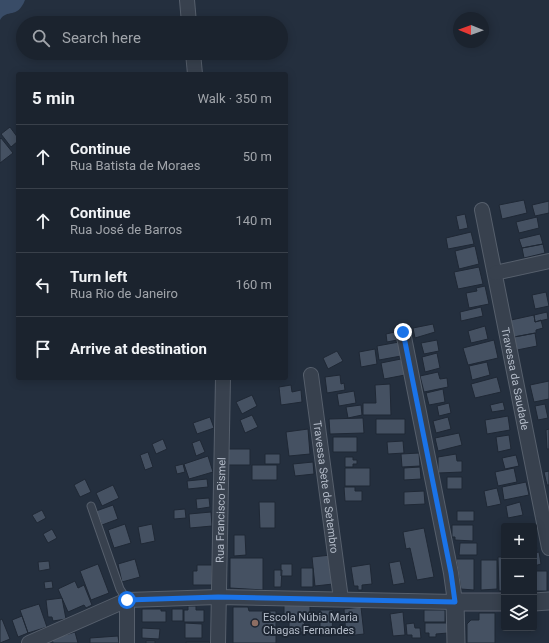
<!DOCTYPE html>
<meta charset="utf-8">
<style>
:root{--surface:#1b232e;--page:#242b36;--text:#f1f3f6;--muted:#a0a4aa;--line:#39404a}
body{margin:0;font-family:Roboto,sans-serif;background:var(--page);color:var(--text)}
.controls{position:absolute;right:12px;bottom:12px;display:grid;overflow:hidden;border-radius:4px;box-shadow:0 2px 10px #0003}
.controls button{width:36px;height:36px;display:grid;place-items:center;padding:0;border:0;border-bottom:1px solid var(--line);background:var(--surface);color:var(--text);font:20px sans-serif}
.compass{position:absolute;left:453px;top:12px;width:36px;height:36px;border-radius:50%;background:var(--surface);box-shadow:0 2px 10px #0003;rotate:271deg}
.stop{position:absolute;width:12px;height:12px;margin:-9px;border:3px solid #1a73e8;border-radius:50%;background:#fff}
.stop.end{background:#1a73e8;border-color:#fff;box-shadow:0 1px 4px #0008}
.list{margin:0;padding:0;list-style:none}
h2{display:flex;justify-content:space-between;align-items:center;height:52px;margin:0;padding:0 16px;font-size:17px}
h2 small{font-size:13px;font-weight:400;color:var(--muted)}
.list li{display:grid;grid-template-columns:26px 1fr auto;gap:12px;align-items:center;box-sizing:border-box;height:64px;padding:0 16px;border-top:1px solid var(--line)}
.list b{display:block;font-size:15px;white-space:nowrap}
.list p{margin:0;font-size:13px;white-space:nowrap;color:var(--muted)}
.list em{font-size:13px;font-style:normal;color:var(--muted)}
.icon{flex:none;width:22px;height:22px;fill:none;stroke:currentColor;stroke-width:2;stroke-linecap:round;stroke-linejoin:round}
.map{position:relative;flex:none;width:549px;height:643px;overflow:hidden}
.search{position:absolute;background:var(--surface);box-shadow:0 2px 10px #0003;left:16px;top:16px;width:272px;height:44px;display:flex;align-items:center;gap:10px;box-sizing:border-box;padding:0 14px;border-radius:22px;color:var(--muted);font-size:15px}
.panel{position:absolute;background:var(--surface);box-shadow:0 2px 10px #0003;left:16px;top:72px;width:272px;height:308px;border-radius:4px}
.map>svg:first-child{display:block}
</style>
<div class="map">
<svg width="549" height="643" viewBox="0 0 549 643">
<rect width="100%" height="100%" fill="#242f3e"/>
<path fill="#394c67" d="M0,0H25C17,20 7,8 0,20Z"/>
<path fill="#455162" stroke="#1f2835" d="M10,127L18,138V141L11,147L1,134Z
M1,138L13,153L0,163V139Z
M524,200L527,213L502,219L499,205Z
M549,201V213L535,216L532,205Z
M465,214L468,228L459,230L456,216Z
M537,217L539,228L519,233L516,222Z
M471,232L474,244L448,249L446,238Z
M540,234L543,244L522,248L519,239Z
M543,244L545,253L524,258L522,248Z
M475,246L479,264L459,269L455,251Z
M479,267L483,284L458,289L454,272Z
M485,286L489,304L469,308L466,293L477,291L476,288Z
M546,292L549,306L535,309L532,295Z
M481,307L483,316L461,321L460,312Z
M547,312L548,319L535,322L534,315Z
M534,315L535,322L541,320L543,328L536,330V333L514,337L511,320Z
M433,324L435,332L415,338L413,328Z
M485,326L488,339L471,343L468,331Z
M395,332L397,340L387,342L386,334Z
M535,333L537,346L517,350L514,337Z
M437,340L439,351L424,354L421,343Z
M494,340L498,358L468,365L463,348Z
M399,342L401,356L379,360L377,346Z
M375,349L377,364L361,367L359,352Z
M337,351L343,361L328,369L323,358Z
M437,353L440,368L425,372L422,357Z
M401,359L405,375L384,379L381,363Z
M487,362L490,375L472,380L469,366Z
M438,372L440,379L447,378L448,387L424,392L420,376Z
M340,375L341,384L344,383L345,390L327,393L325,377Z
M497,377L501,392L475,398L471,384Z
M549,381V399L534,402L530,385Z
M390,384L391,415H363V403H376L375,385Z
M291,385L292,392L301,390L302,402L281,405L279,387Z
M443,389L445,402L429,405L426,393Z
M354,391L356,403L339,406L337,394Z
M252,395L257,406L242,414L236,402Z
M503,402L505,410L492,412L490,405Z
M449,403L451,413L439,416L437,406Z
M545,404L548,418L538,420L535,406Z
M361,405L362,415L348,418L346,407Z
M252,415L258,427L245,433L240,420Z
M508,416L510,430L487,434L485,420Z
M210,417L214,428L197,434L193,423Z
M448,417L451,429L436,433L433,421Z
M363,418L364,433L330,434L329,419Z
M376,419H405V434H376Z
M308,429L310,454L289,456L286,432Z
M549,429V449H547L546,430Z
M459,433L462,445L438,451L435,438Z
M509,435L511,449L498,452L496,437Z
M333,437H357V452H333Z
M163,439L167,449L156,454L152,444Z
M200,440L205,452L196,456L192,443Z
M403,441L404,453L388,454L387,442Z
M228,449H250V465H228Z
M148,452L153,467L145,470L140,455Z
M419,453L420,466L402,467L401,454Z
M265,454H280V464H265Z
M456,454L457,461H462V472L438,473V457Z
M516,455L519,466L505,469L502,458Z
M208,456L213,472L189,479L184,464Z
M345,457H353V460H357V464H353V467H345Z
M313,462L314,474L295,476L293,464Z
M183,464L185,472L177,474L175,466Z
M252,465H277V480H252Z
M420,467L421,479L404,480V468Z
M345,468H370V486H345Z
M514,468L517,482L498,486L495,472Z
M549,471V485H547L544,472Z
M447,477H462V489H447Z
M85,479L91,492L80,497L74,485Z
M207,479L208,487L188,489L187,481Z
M526,482L529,495L504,500L502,487Z
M113,485L119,498L102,506L96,493Z
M344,487H355V491H362V501H345Z
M497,488L501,504L487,507L484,491Z
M424,491L425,504L404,505V492Z
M209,498L210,507L197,509L196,499Z
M259,502H275V528H260Z
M520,502L523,515L508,518L506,506Z
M113,505L118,519L102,525L96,511Z
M185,509L186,518L174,519V510Z
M42,510L46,518L37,523L32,515Z
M457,511H474V521H457Z
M211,512L212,526L190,528L189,514Z
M125,524L131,543L114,548L108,530Z
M152,524L155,541L141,544L138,527Z
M452,525H473V541L455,540V537H452Z
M424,528L434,577L417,580L410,548L406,549L403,532Z
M52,529L57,538L48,543L43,534Z
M534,534L537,549L534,550Z
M234,535H245L246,555L234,556Z
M460,543H477V555H459Z
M539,552L541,564L534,566V553Z
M331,555L333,584L315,586L312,557Z
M498,557H504V591H499Z
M230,558H263V590L230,588Z
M135,559L140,577L122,582L118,564Z
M456,559H474V590L461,589Z
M481,560H497V589L481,590Z
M49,561L50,569L39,571L38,562Z
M400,561L405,583L393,585L389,563Z
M98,564L109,593L91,600L80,571Z
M281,564H292V576H281Z
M370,564L372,584L362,585V590H358V586H354L351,567Z
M197,565H212V585H193V571H197Z
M301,568H313V587H301Z
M274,570H282L281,587H274Z
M534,571H547V591H534Z
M52,581L53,588L45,589L44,582Z
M75,581L78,588L84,585L92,605L86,608L84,605L68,612L58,589Z
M62,598L66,619L53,621L52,617H48L46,600Z
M39,604L47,627L28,633L20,610Z
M284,605H310V618H305L304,632H289V618H284Z
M188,606H196V610H204V622H184V610H188Z
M233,607H248L249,611H276V643H233Z
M361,607L364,634L346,636L344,609Z
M142,609H161V611H166V622H142Z
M172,609H183V621H172Z
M320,610H333L332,636H320Z
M424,610H445V622H424Z
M403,612L405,635L393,636L390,614Z
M479,613H495V643H467V624L471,620H479Z
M22,616L28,633L18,637L12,620Z
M534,618L535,629H531V631L518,629L534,628Z
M2,619L10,639L0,643V620Z
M185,623L202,624V638H185Z
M414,623L415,628H420L421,638H412V635H407L406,624Z
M425,623H448V633L436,634V637H429V633H425Z
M142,628L160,629L159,639L142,638Z
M75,632L78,643H53L52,639Z
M118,636L119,643H90V638Z
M146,641H155V643H146Z
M186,642H210V643H186Z"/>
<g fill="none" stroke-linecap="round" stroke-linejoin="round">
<defs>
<path id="service" d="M91,506L120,589L127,600"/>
<g id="minor">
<path d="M187,0L189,23"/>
<path d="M193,53L195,74"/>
<path id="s1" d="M482,210L549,548"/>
<path d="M495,273L549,261"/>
<path id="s2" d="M311,375L341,599"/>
<path d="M127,600V643"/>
<path d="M29,643L127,600L218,597L455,602L451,573L403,332"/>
<path id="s3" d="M218,643L223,378"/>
</g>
<path id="tertiary" d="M534,602L549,601
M456,643L455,602H504"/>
</defs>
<use href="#service" stroke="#565f6c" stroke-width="9"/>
<use href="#minor" stroke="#565f6c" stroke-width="16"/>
<use href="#tertiary" stroke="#565f6c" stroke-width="19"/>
<use href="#service" stroke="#38414e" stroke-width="7"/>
<use href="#minor" stroke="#38414e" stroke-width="14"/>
<use href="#tertiary" stroke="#38414e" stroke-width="17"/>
</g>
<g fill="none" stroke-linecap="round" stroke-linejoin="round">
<path stroke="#1a73e8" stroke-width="5" d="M127,600L218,597L455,602L451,573L403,332"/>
</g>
<circle fill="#8d6e63" stroke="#1d2633" stroke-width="1.5" cx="255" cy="623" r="4"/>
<g text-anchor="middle" stroke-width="4" stroke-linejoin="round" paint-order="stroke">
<g font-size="11" fill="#b4bcc9" stroke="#1d2633">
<text dy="4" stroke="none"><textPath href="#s1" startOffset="172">Travessa da Saudade</textPath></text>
<text dy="4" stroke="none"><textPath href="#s2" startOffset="113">Travessa Sete de Setembro</textPath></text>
<text dy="4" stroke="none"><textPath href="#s3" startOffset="133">Rua Francisco Pismel</textPath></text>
</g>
<g font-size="11" fill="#b4bcc9" stroke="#1d2633" text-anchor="start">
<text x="263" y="621">Escola Núbia Maria<tspan x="263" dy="13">Chagas Fernandes</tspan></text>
</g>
</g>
</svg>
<div class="controls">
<button>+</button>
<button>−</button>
<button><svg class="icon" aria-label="layers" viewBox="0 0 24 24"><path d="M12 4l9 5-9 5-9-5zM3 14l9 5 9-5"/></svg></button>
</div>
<svg class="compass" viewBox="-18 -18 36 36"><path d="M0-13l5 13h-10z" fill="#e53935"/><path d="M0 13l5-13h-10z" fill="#a0a4aa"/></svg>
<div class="stop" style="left:127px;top:600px"></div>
<div class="stop end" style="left:403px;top:332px"></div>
<div class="search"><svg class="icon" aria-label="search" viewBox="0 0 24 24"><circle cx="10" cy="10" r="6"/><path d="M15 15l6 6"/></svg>Search here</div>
<section class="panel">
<h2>5 min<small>Walk · 350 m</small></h2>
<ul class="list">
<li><svg class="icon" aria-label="ahead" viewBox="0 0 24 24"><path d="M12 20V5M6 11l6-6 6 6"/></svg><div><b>Continue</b><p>Rua Batista de Moraes</p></div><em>50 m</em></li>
<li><svg class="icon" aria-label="ahead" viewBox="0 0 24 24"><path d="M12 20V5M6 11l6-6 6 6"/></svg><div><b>Continue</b><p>Rua José de Barros</p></div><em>140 m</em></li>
<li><svg class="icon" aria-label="left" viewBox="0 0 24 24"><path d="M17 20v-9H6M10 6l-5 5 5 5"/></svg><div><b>Turn left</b><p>Rua Rio de Janeiro</p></div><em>160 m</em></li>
<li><svg class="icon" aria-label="arrive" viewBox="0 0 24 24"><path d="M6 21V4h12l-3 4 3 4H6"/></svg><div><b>Arrive at destination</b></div></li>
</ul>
</section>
</div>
